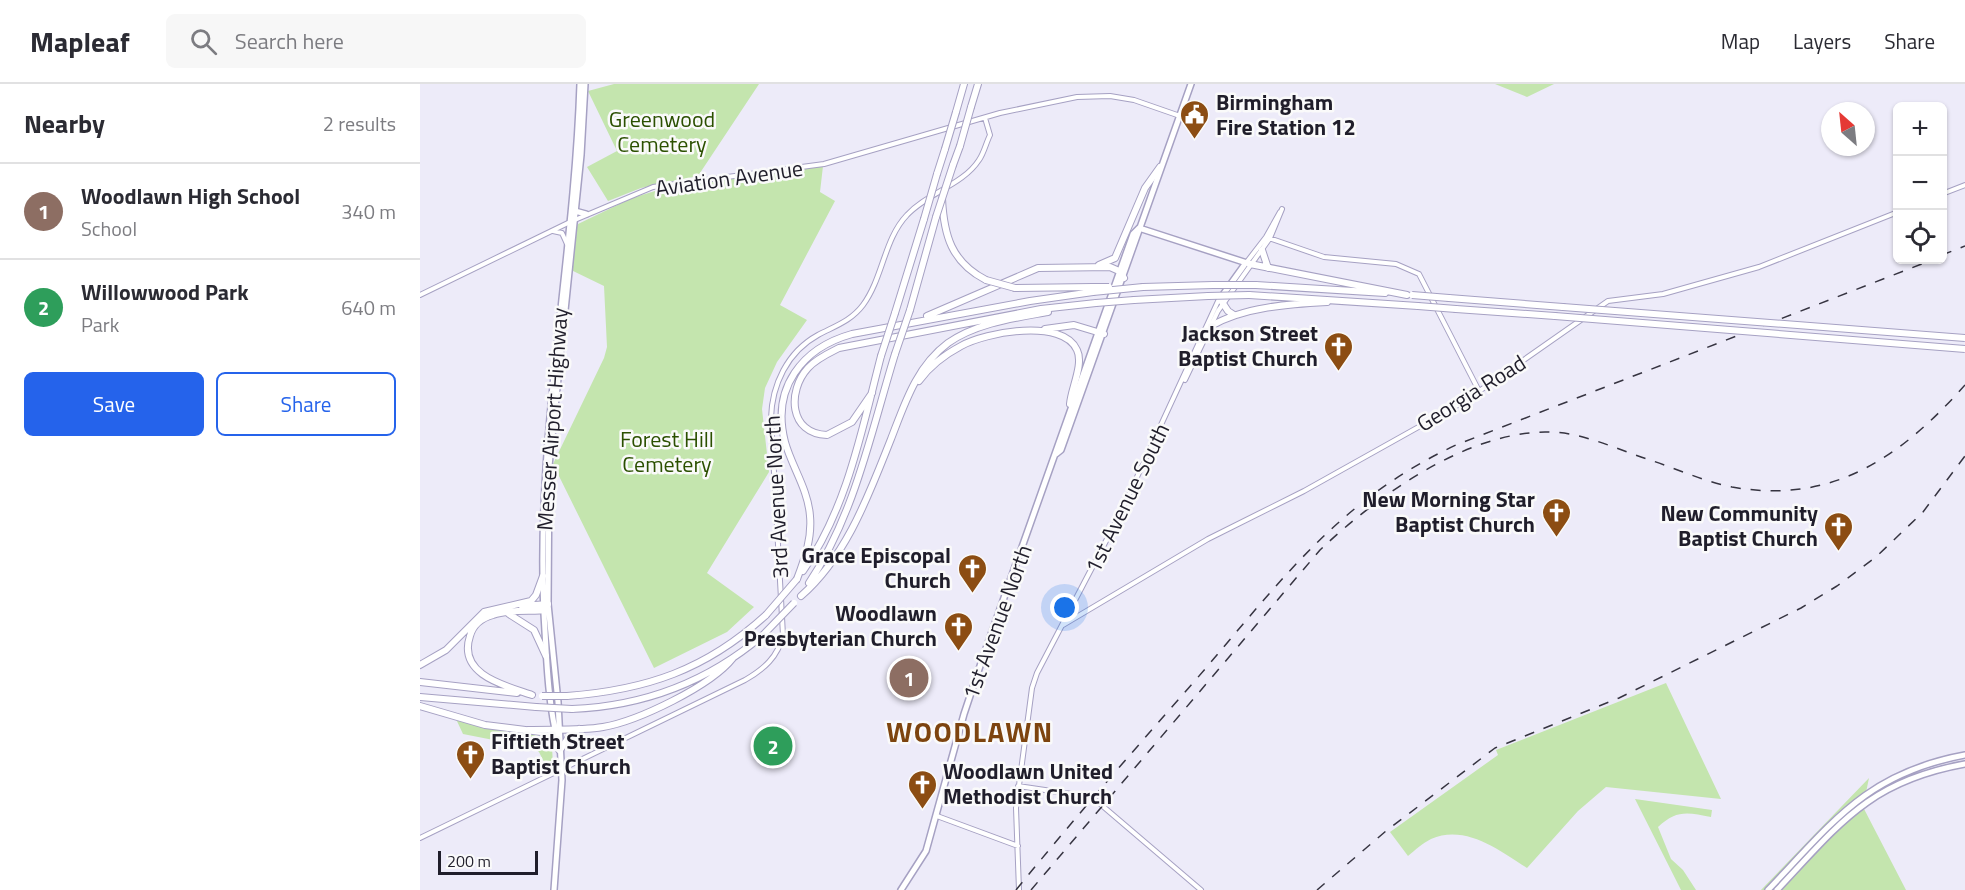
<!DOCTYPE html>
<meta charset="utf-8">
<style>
:root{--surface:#fff;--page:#f7f7f7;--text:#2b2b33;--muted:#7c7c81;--line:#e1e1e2;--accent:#2563eb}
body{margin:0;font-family:"Titillium Web",sans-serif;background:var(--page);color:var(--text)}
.controls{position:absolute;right:18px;top:18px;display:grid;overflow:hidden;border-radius:9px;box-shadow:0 2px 4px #0004}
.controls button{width:54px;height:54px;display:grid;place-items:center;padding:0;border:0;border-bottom:2px solid var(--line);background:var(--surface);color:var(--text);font:30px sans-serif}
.compass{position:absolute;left:1401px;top:18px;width:54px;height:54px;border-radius:50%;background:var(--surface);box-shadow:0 2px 4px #0004;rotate:333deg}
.scale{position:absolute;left:18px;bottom:15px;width:100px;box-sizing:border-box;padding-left:6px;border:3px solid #201e2b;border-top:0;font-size:16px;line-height:21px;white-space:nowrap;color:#201e2b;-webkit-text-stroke:4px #fafafa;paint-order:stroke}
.you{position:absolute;left:645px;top:524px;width:21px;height:21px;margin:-15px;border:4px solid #fff;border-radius:50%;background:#1a73e8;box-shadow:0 0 0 9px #1a73e833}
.badge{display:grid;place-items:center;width:39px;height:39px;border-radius:50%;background:var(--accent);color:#fff;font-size:20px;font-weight:700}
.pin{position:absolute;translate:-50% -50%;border:3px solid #fff;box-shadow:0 2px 6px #0006}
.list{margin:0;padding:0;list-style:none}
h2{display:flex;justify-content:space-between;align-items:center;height:78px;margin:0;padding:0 24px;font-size:26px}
h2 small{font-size:20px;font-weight:400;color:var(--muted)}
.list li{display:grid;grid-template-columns:39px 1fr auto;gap:18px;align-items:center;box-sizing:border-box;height:96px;padding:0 24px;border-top:2px solid var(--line)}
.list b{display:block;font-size:22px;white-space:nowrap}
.list p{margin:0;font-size:20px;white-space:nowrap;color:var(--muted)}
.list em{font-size:20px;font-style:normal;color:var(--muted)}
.actions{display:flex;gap:12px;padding:18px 24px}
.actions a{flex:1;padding:14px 0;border:2px solid var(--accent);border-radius:9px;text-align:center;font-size:21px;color:var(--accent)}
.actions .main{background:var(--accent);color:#fff}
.icon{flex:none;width:33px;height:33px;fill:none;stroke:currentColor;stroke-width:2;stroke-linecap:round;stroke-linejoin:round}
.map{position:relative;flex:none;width:1545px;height:806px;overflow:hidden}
header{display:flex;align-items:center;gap:36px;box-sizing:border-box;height:84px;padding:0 30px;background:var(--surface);border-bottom:2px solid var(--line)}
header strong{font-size:28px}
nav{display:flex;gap:33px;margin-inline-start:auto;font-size:21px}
.search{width:420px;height:54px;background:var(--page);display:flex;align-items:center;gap:15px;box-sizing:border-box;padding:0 21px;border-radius:9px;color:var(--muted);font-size:22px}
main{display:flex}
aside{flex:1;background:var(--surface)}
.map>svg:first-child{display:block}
</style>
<header>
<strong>Mapleaf</strong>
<div class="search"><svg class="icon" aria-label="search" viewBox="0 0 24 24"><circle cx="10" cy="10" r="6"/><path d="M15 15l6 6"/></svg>Search here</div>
<nav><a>Map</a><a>Layers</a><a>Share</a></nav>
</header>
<main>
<aside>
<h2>Nearby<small>2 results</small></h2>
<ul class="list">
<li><span class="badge" style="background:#8d6e63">1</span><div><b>Woodlawn High School</b><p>School</p></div><em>340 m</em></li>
<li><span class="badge" style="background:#2e9e5b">2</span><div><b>Willowwood Park</b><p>Park</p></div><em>640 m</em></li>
</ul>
<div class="actions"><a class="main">Save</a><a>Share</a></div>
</aside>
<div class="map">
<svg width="1545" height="806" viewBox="0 0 1545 806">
<rect width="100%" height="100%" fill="#edebf9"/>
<path fill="#c4e5ae" d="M194,0H339L278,92L221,104L188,117L167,83L197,67L168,7Z
M1075,0H1134L1107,13Z
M403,82L400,108L415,117L360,221L387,236L357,278L345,304L342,325L349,388L287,489L334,523L307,548L234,584L133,380L184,274L187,263L184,202L151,186L154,144L158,140L212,114L258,100Z
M1246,599L1301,715L1186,703L1158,727L1107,784C1080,767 1046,740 1011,755C1003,759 995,766 988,772L970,748L1078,671L1076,666Z
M36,635L71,645L128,653L132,662L133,682L128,686L119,668L114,664L43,650Z
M1449,694L1443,723L1486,806H1341Z
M1215,715L1292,726L1291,733C1267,728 1256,726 1238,743L1251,775L1263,786L1276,806H1261Z"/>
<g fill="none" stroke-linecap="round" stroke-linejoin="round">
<defs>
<path id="minor" d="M1522,110L1545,101
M133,147L142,149L147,160
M846,153L904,173L976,180L999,190L1059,307
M826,179L846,153L860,128
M0,211L150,138L233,103L404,80L580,29L657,13L690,12L714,16L760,32
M765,296L798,227L850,154L862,125
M643,541L788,455L884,407L1045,317L1188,217L1243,210L1339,183L1478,128
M598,702L672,713L781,806
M517,732L598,762
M0,754L325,596C344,585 358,573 363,551L351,334C352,301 367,268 398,251C415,242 431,237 443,221C463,194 464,155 487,131C507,109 543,101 559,76C564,69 566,59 570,51L565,34
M599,806L596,724L612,604L617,589L699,432L799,215"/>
<path id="major" d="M155,127L166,130
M719,144L830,180
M802,212L825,180
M636,370L641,366L771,0
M138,659C129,623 127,584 125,547C113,363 154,183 160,0
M134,806L142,696L138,618L128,520L129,382L161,71L165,0
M481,806L506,767L544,630L563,573L713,150L719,144
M1348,806C1413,738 1447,689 1545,671
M1357,806C1420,739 1450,697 1545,680"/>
<path id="highway" d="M551,23L558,0
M536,28L544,0
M533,81L540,62
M517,90L525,65
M522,115C524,151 531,178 566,196
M842,166L848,184
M830,180L987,211
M679,181L695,174L725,104L740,83
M836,201L965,209
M723,203L793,201
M595,204L673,203
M829,211L998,222
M1029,214L1143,223
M800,215L808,227L814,231
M714,216L788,212
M1036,225L1135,232
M490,226L516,133
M475,229L504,135
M507,232L618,184L690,183L699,187L704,194
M791,242C824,223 869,220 907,218
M625,245L654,241L684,250
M499,297C509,283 526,270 541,262C566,248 643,234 657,266C664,280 651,305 650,320
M452,309L432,338L407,351C369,350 367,307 388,284C396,275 409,269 419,264L621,225L676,219
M383,487C427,425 442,345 461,272
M377,495C385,474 392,454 390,432C388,405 372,383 365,358C351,304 382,264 432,250L610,217L673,208
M389,499C435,430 451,348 475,270
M381,512C427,472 449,410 471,355C485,319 496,283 528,259C556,239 595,234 628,228
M102,522L128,520
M89,530L114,546L126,572
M0,581L26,566L64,528L111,517L116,511L123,492
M0,598L97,609
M112,611C86,602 37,591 50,552C53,541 62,534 73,531C90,525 111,528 128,526
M147,612C226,606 286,586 346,531
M0,613L116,623
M0,622L65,641L121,648L131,653L139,666
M152,625C224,622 289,597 343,551
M108,646C133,645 159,647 183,643C218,637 291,602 313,574
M140,666L149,653L159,645"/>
</defs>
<use href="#minor" stroke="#a6a1c3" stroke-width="6"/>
<use href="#major" stroke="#a6a1c3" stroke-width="8"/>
<use href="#highway" stroke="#a6a1c3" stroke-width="8"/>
<use href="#minor" stroke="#fff" stroke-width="4"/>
<use href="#major" stroke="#fff" stroke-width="5"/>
<use href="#highway" stroke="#fff" stroke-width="6"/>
<path stroke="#363441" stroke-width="1.5" stroke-dasharray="10 10" stroke-linecap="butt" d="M1522,171L1545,162
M596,806C653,736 713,667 773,599C857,502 916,417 1036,361L1512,176
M611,806L900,466C956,413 1044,349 1125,348C1160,347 1196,365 1230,376C1257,385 1283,397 1312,403C1413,421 1481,373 1545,301
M897,806L966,747L1075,664L1199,614L1381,524L1417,502L1456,473L1503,428L1545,372"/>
<defs>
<path id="highway-bridge" d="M540,62L551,23
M525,65L536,28
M516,133L533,81
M504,135L517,90
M566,196L595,204
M793,201H836
M673,203H689
M673,208L723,203
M992,211L1029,214
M788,212L829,211
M676,219L714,216
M998,222L1036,225
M1143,223L1545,254
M1135,232L1545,265
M475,270L490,226
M461,272L475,229
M346,531L377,495
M343,551L374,519
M122,612H147
M116,623L152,625"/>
</defs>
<use href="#highway-bridge" stroke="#a6a1c3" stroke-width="8" stroke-linecap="butt"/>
<use href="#highway-bridge" stroke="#fff" stroke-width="6"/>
</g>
<defs>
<symbol id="civic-pin" viewBox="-11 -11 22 30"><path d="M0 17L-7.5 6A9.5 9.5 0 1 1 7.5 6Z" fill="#8c4d13" stroke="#fafafa"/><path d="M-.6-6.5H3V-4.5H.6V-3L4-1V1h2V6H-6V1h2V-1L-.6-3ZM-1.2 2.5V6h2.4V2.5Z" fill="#fff"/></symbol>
<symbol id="church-pin" viewBox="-11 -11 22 30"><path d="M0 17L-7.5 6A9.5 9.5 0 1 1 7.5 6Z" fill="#8c4d13" stroke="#fafafa"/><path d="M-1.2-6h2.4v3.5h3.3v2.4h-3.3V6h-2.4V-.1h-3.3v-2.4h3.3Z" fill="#fff"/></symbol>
</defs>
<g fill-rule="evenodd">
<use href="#civic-pin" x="758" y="14" width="33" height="45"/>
<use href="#church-pin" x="902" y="246" width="33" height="45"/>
<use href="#church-pin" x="1120" y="412" width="33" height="45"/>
<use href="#church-pin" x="1402" y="426" width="33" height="45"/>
<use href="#church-pin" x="536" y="468" width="33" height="45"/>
<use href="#church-pin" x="522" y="526" width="33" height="45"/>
<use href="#church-pin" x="34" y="654" width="33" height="45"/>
<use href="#church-pin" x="486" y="684" width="33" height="45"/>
</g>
<g text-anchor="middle" stroke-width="5" stroke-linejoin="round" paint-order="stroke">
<g font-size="22" font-weight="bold" fill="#201e2b" stroke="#fafafa" text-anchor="end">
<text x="796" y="26" text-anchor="start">Birmingham<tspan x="796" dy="25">Fire Station 12</tspan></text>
<text x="898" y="257">Jackson Street<tspan x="898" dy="25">Baptist Church</tspan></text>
<text x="1115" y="423">New Morning Star<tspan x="1115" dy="25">Baptist Church</tspan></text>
<text x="1398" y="437">New Community<tspan x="1398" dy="25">Baptist Church</tspan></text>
<text x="531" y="479">Grace Episcopal<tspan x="531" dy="25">Church</tspan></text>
<text x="517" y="537">Woodlawn<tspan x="517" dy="25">Presbyterian Church</tspan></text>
<text x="71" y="665" text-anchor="start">Fiftieth Street<tspan x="71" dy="25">Baptist Church</tspan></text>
<text x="523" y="695" text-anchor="start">Woodlawn United<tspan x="523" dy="25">Methodist Church</tspan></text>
</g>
<g font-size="22" fill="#2b5000" stroke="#fafafa">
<text x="242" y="43">Greenwood<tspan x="242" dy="25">Cemetery</tspan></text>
<text x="247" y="363">Forest Hill<tspan x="247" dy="25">Cemetery</tspan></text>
</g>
<g font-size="22" fill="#201e2b" stroke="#fafafa">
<text transform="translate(309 94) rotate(-8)" y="8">Aviation Avenue</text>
<text transform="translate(1051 309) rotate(-32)" y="8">Georgia Road</text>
<text transform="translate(132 335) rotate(-86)" y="8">Messer Airport Highway</text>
<text transform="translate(356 413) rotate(-93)" y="8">3rd Avenue North</text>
<text transform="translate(707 414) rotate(-64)" y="8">1st Avenue South</text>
<text transform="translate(577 538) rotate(-70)" y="8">1st Avenue North</text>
</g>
<g font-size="28" font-weight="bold" letter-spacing="1.5" fill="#7d440f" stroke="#fafafa">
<text x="550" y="658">WOODLAWN</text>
</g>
</g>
</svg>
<div class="controls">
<button>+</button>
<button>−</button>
<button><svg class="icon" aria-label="locate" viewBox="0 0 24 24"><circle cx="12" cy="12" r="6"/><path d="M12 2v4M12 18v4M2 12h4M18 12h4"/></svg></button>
</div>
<svg class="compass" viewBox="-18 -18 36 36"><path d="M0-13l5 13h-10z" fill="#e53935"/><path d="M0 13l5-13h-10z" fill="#7c7c81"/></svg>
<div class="scale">200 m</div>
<div class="you"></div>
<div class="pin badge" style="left:489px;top:594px;background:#8d6e63">1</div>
<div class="pin badge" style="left:353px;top:662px;background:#2e9e5b">2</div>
</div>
</main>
